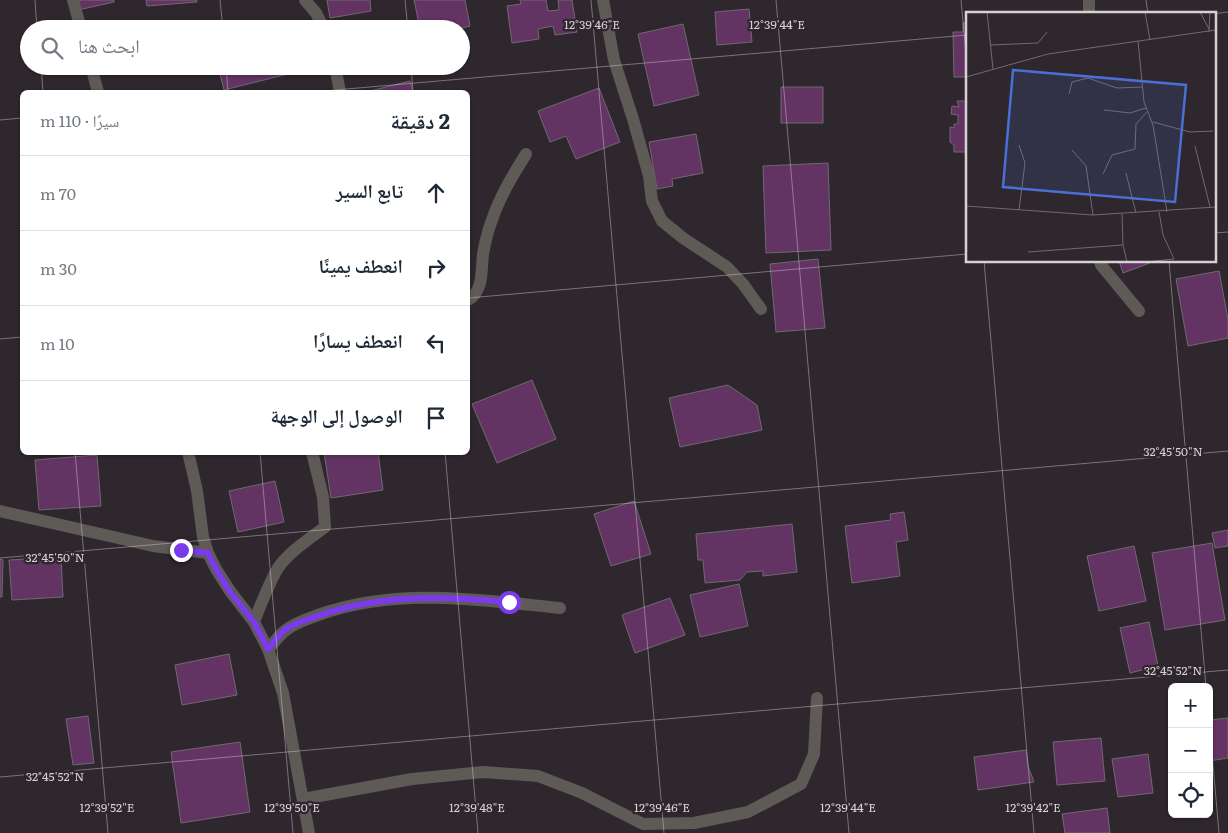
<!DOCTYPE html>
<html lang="ar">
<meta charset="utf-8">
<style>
:root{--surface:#fff;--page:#f2f2f3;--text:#1f2937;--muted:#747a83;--line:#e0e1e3}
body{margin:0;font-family:Literata,"Noto Naskh Arabic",serif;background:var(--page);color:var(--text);direction:rtl}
.controls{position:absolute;right:15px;bottom:15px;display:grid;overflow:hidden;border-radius:8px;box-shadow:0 1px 4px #0004}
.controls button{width:45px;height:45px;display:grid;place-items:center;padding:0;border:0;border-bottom:1px solid var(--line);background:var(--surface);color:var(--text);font:25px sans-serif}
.stop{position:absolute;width:15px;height:15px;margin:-11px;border:4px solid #7c3aed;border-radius:50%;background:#fff}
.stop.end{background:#7c3aed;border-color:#fff;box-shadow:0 1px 5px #0008}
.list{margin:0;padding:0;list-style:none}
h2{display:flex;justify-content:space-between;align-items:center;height:65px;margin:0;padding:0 20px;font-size:21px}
h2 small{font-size:16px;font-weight:400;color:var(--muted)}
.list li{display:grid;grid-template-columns:32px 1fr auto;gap:15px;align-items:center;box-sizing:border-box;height:75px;padding:0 20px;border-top:1px solid var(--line)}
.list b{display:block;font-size:19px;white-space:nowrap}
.list em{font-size:16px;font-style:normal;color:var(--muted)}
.icon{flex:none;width:28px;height:28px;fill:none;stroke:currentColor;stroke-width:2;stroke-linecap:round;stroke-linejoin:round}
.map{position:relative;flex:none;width:1228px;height:833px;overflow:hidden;direction:ltr}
.search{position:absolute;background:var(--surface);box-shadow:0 1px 4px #0004;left:20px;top:20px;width:450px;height:55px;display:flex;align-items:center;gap:12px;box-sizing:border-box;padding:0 18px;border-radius:28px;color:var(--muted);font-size:19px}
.panel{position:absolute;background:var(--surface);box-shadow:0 1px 4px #0004;left:20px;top:90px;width:450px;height:365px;border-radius:8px;direction:rtl}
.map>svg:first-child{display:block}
</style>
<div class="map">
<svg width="1228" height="833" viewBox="0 0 1228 833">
<rect width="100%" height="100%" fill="#2e272d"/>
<path fill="#623363" stroke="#706970" d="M76,0H114V2L78,10Z
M146,0H197V2L147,6Z
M327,0H370L371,11L330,18Z
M414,0H465L470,26L458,29H420Z
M520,0H546L548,11L559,10L558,0H572L577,32L555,35L553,26L538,29L539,39L512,43L507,6L521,4Z
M749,9L752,42L717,45L715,12Z
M279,22L280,29H253Z
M963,23H967V77H954L953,32H963Z
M683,24L699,95L654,106L638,34Z
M218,66H290L292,73L224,90Z
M410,81L413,92H366Z
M781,87H823V123H781Z
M599,88L620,142L576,159L566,136L550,142L538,111Z
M957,101H967V152H954V145L950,142V127L954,128V124H958V115L951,114L952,106L959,107Z
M696,134L703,173L672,179L673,186L657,189L649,142Z
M828,163L831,250L766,253L763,166Z
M818,259L825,328L776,332L770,264Z
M1119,261H1150V263L1123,273Z
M1219,271L1228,319V338L1188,346L1176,279Z
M532,380L556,439L497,463L472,404Z
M728,385L757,405L762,430L680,447L669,398Z
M324,452H378L383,490L331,498Z
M97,455L101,506L39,510L35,460Z
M275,481L284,522L238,532L229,491Z
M634,501L651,554L611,566L594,514Z
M904,512L908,540L896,542L900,576L852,583L845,526L891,520L890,514Z
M792,524L797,572L763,576V571L747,572L740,580L705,583L703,560H698L696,534Z
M1228,530V546L1215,548L1212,533Z
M1212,543L1225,620L1165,630L1152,553Z
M1134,546L1146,601L1099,611L1087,556Z
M61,557L63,597L12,600L9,560Z
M0,559L3,560L2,597H0Z
M739,584L748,626L700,637L690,595Z
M670,598L685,635L635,653L622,615Z
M1149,622L1158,666L1130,673L1120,628Z
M229,654L237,695L182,705L175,665Z
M88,716L94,763L73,765L66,719Z
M1228,718V758L1209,761V720Z
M1101,738L1105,781L1057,785L1053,742Z
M240,742L250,812L181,823L171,752Z
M1026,750L1028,766L1034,782L978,790L974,757Z
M1148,754L1153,793L1118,797L1112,759Z
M1107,808L1110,833H1065L1062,814Z"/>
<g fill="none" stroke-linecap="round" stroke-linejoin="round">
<path stroke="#5e5b57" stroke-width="12" d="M73,0L81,29
M305,0L316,13L324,29
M603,0L614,60L633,119L649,176L652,201L662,221L683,238L727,267L743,284L761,309
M1089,14V0
M91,66L98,92
M335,66L340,92
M1100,261L1101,265L1139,311
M468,300C484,291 481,270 483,254C485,243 488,230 492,220C500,196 513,175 526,154
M188,452L197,491L203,537L208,553L216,569L230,591L254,622L268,649L283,693L309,833
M0,511L153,546L208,553
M254,622C261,604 268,585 278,568C289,552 309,539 325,527L323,497L312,452
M268,649C274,643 279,635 286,630C296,622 310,618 321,614C399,587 481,600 560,608
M303,799L412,779L483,772L538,776L582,793L643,824L694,823L748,812L801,784L814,754L817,698"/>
</g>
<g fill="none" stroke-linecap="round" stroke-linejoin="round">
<path stroke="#7c3aed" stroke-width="6" d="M181,550L208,553L216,569L230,592L254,622L268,649C274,643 279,634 286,629C295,623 308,619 318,616C379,594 445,596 509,602"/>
</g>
<path fill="none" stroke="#d5d1d5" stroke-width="1" stroke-opacity="0.45" d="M35,0L37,29M220,0L223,29M405,0L408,29M591,0L664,833M776,0L849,833M961,0L967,65M1146,0L1148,14M1212,14L1228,12M41,66L43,92M226,66L228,92M411,66L413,92M312,92L967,35M0,120L22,118M1214,233L1228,232M984,261L1034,833M1169,261L1206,687M468,298L967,254M0,339L22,337M75,452L108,833M260,452L293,833M445,452L478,833M0,558L1228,451M1209,719L1219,833M0,777L1228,670"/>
<g transform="translate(966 12)">
<rect width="250" height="250" fill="#2e272d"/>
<path fill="none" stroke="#716b70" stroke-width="1" d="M21,0L27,57M179,0L184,28M234,0L243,17M243,20L244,0M172,29L178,90L187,113L201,200M24,33L72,31L81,20M0,65L82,42L250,18M103,82L106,70L122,66L151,76L177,75M138,98L164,101L180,96M187,110L224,120L247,119M229,134L244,195M106,138L120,154L127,203M160,161L170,201M137,162L146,143L169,137L170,112L181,100M0,194L127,203L250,195M53,198L59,151L53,133M157,233L161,250M62,240L157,233L156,202M180,250L208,247L197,223L193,200"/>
<path fill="#4b6fd7" fill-opacity="0.15" stroke="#4b6fd7" stroke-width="2.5" d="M47,58L220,73L209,190L37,175Z"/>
<rect width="250" height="250" fill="none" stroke="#d5d1d5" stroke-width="2.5"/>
</g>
<g font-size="12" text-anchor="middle" fill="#d5d1d5" stroke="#2e272d" stroke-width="4.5" stroke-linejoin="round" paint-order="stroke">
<text x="592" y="29">12°39'46"E</text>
<text x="777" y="29">12°39'44"E</text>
<text x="1173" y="456">32°45'50"N</text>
<text x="55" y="562">32°45'50"N</text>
<text x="1173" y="675">32°45'52"N</text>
<text x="55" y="781">32°45'52"N</text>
<text x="107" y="812">12°39'52"E</text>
<text x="292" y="812">12°39'50"E</text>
<text x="477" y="812">12°39'48"E</text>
<text x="662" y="812">12°39'46"E</text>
<text x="848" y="812">12°39'44"E</text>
<text x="1033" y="812">12°39'42"E</text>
</g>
</svg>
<div class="controls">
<button>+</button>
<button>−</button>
<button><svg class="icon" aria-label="locate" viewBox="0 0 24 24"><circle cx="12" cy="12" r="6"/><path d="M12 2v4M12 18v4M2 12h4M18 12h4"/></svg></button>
</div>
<div class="stop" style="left:509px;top:602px"></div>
<div class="stop end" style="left:181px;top:550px"></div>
<div class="search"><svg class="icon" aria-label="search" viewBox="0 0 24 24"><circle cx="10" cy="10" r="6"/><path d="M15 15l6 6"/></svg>ابحث هنا</div>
<section class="panel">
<h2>2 دقيقة<small>سيرًا · 110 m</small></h2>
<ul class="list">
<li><svg class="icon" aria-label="ahead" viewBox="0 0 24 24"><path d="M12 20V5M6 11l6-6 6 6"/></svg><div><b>تابع السير</b></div><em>70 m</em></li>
<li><svg class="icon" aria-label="right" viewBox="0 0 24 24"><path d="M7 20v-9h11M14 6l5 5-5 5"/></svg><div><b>انعطف يمينًا</b></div><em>30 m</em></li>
<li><svg class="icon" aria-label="left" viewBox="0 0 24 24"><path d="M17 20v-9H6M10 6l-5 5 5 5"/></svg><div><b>انعطف يسارًا</b></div><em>10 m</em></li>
<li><svg class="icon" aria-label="arrive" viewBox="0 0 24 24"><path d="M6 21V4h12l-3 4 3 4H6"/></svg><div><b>الوصول إلى الوجهة</b></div></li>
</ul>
</section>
</div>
